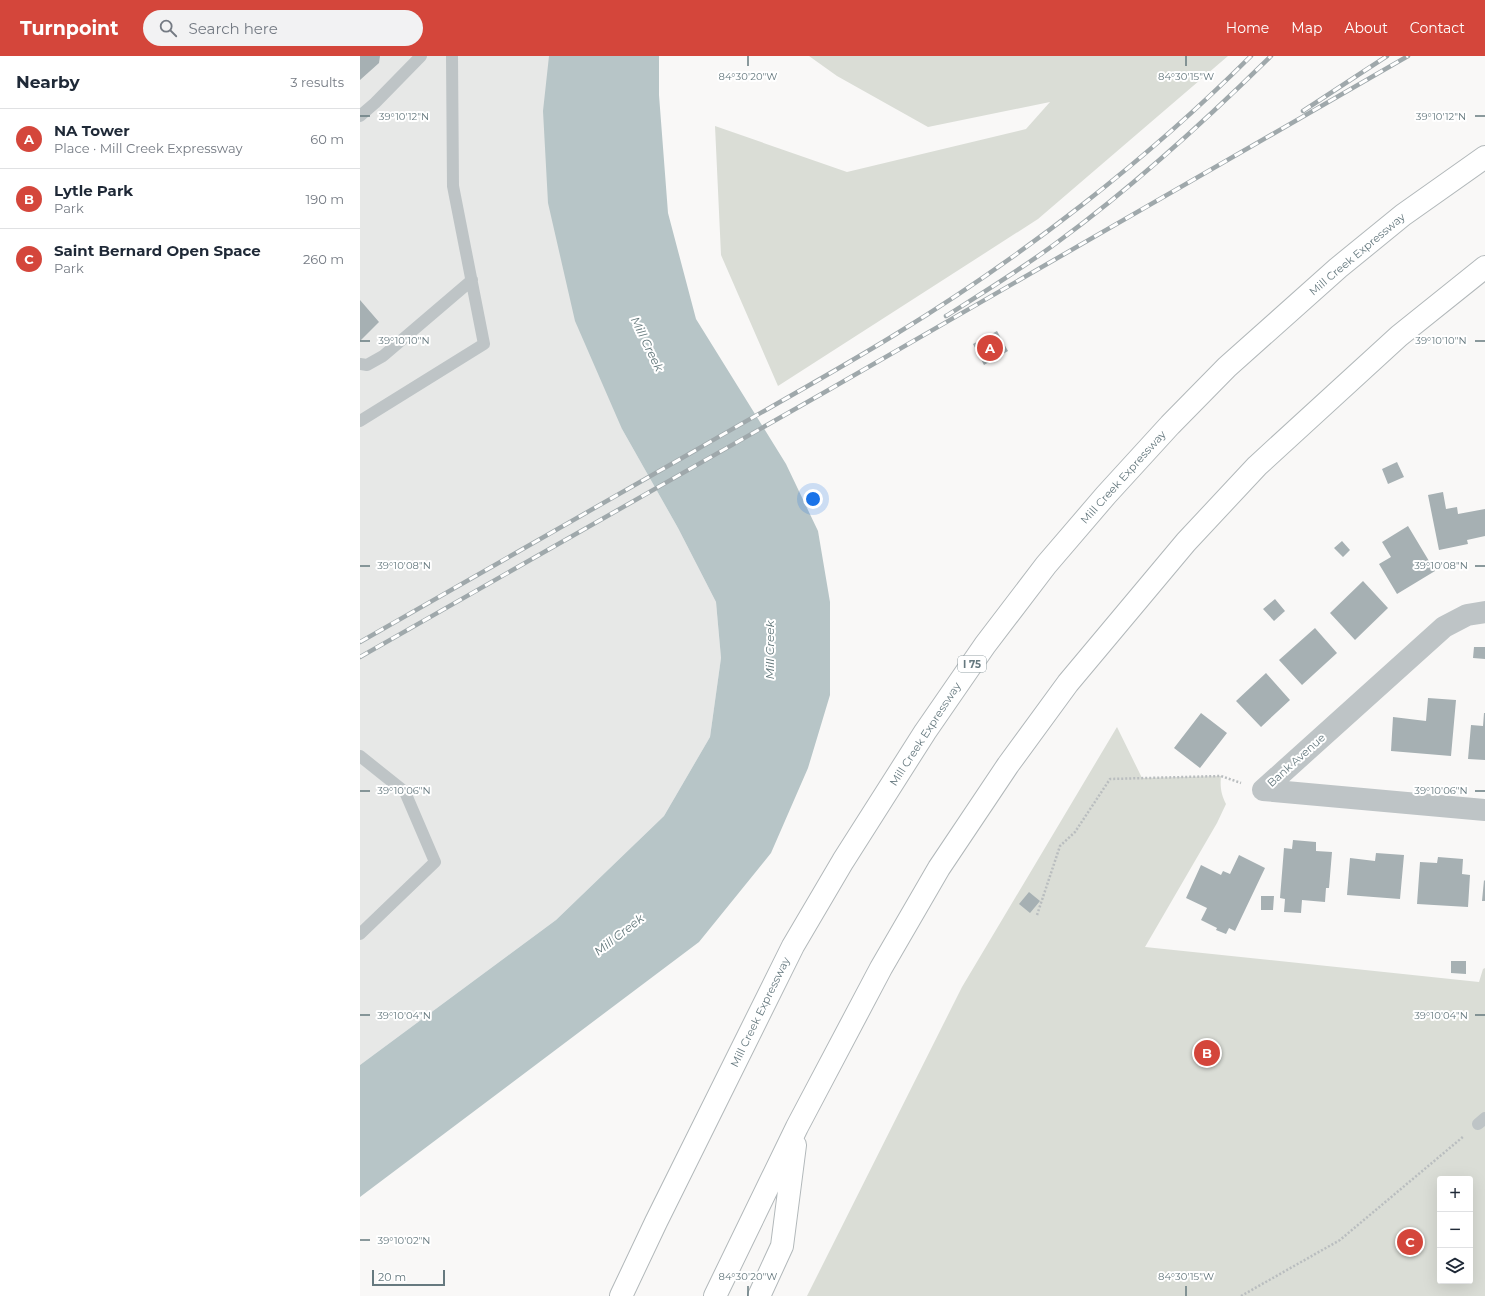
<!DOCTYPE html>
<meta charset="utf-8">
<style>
:root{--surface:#fff;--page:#f2f2f3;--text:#1f2937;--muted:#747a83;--line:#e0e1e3;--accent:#d4463b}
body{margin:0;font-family:Montserrat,sans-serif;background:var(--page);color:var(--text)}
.controls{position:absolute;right:12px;bottom:12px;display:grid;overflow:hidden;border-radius:4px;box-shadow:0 4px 16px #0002}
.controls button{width:36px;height:36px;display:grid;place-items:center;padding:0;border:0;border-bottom:1px solid var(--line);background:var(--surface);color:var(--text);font:20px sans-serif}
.scale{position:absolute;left:12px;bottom:10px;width:73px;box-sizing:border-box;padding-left:4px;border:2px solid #66797f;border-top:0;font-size:11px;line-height:14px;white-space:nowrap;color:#66797f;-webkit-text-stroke:3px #fff;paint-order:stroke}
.you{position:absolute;left:453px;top:443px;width:14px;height:14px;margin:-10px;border:3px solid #fff;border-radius:50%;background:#1a73e8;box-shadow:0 0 0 6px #1a73e833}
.badge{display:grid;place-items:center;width:26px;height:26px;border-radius:50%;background:var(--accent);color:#fff;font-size:13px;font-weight:700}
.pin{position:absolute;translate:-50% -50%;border:2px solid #fff;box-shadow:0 1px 4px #0006}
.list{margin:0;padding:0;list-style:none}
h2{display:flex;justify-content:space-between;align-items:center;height:52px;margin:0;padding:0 16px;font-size:17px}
h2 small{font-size:13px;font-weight:400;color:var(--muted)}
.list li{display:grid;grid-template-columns:26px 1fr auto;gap:12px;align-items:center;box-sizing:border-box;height:60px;padding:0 16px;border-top:1px solid var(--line)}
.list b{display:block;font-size:15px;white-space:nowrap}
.list p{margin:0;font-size:13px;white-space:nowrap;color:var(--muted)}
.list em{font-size:13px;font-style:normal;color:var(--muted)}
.icon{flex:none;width:22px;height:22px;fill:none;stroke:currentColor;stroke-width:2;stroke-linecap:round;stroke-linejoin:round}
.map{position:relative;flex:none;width:1125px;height:1240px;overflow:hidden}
header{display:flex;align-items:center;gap:24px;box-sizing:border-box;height:56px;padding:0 20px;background:var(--accent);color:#fff}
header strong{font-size:19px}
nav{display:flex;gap:22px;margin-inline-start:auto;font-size:14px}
.search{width:280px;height:36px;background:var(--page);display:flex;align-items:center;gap:10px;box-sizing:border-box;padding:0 14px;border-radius:22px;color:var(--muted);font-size:15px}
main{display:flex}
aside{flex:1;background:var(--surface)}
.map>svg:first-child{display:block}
</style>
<header>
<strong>Turnpoint</strong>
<div class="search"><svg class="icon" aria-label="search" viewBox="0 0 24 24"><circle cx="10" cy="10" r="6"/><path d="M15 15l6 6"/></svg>Search here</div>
<nav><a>Home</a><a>Map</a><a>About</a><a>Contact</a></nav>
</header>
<main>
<aside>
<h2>Nearby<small>3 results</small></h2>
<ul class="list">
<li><span class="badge">A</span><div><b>NA Tower</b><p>Place · Mill Creek Expressway</p></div><em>60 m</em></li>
<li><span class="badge">B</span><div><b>Lytle Park</b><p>Park</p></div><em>190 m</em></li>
<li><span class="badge">C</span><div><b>Saint Bernard Open Space</b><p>Park</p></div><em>260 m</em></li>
</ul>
</aside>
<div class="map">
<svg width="1125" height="1240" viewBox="0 0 1125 1240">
<rect width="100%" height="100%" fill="#f9f8f7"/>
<path fill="#e7e8e7" d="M0,0H243L262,373L318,472L356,546L361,602L350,681L304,760L196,864L0,1009Z"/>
<path fill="#daddd6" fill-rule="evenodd" d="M449,0H868L678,163L418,330L361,199L355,70L487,116L666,73L690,46L568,71L477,20Z
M757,671L782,722L861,720C860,731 861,738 866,748L857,767L785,891L1119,926L1123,913L1125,912V1240H447L602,931ZM1080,1123H1110V1225H1080Z"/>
<path fill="#b7c5c7" d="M189,0H299V39L308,157L336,263L426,408L458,475L470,546V639L448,712L411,797L339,886L0,1141V1009L196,864L304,760L350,681L361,602L356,546L318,472L262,373L215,265L188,147L183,55Z"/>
<path fill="#a6b0b3" d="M0,0H20L19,7L0,24Z
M0,244L19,266L0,285Z
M637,275L648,295L624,309L613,288Z
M1037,406L1044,421L1028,428L1022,413Z
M1083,436L1086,453L1097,451L1098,458L1125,453V480L1107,484L1108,488L1079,494L1068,439Z
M1048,470L1075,515L1037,538L1019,508L1031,501L1022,486Z
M982,485L990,494L983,501L974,492Z
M1003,525L1028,552L995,584L970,557Z
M915,543L925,555L914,565L903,553Z
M955,572L977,597L942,629L919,604Z
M1114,591H1125V603L1113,602Z
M906,617L930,644L901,671L876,645Z
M1068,642L1096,644L1091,700L1031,695L1033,661L1066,665Z
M841,657L867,677L840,712L814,692Z
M1124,657H1125V704L1108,703L1111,669L1123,670Z
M933,784L956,786V795L972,796L969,832H966L965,846L942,844L941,857L924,856L925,843L920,842L924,792L932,793Z
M1016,797L1044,799L1040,843L987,839L990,802L1015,805Z
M879,799L905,812L875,875L869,872L866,878L856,874L857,872L841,864L847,852L826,842L841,809L861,819L863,815L870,818Z
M1078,801L1103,803L1102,818L1110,819L1108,851L1057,848L1060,806L1077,807Z
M1124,824L1125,825V845H1122Z
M669,836L680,845L670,857L659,848Z
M901,840H914L913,854H901Z
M1091,905H1106V918L1091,917Z"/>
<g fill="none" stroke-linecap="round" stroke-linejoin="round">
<defs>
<path id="motorway" d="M261,1240L296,1166L433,890L483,805L565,676L625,589L686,509L746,439L810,369L867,311L978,212L1043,159L1125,101
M355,1240L437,1071L521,912L579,812L648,709L708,627L826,486L897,410L1039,280L1125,211
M399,1240L422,1190L435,1089"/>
</defs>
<use href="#motorway" stroke="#b2b8ba" stroke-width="24"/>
<path stroke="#b9bdbf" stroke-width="2.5" stroke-dasharray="2 2" stroke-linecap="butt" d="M677,859L700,790L715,776L750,723L861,720L881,727
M881,1240L980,1184L1104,1080"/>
<path stroke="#bec4c6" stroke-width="12" d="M0,60L15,47L61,0
M0,308L7,309L23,300L112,224
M0,365L124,288L93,130L92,0
M0,700L45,736L75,806L0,878
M1118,1068L1125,1062"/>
<path stroke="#bec4c6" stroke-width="22" d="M1125,556L1107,559L1084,571L903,734L1125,754"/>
<use href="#motorway" stroke="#fff" stroke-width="22"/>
<defs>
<path id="rail" d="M943,55L1027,0
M586,260C624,236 663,212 699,185C775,129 844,66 911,0
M0,586C112,522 224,458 336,394C403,355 471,318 536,278C662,201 787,104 891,0
M0,601L465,336L1048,0"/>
</defs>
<use href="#rail" stroke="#9fa8ab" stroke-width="4.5"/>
<use href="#rail" stroke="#fff" stroke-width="3" stroke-dasharray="9" stroke-linecap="butt"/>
</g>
<path fill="none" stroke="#66797f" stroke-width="1.5" d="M388,0V10M826,0V10M0,60H10M1115,60H1125M0,285H10M1115,285H1125M0,510H10M1115,510H1125M0,735H10M1115,735H1125M0,959H10M1115,959H1125M0,1184H10M388,1230V1240M826,1230V1240"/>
<g text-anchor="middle" stroke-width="4" stroke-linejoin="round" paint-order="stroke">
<rect fill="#fff" stroke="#94a1a5" stroke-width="1" x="598" y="600" width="28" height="16" rx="3"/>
<g font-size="10" font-weight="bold" fill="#66797f">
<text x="612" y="612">I 75</text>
</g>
<g font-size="11" fill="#66797f" stroke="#fff">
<text transform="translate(997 198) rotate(-40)" y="4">Mill Creek Expressway</text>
<text transform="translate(763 421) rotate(-48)" y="4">Mill Creek Expressway</text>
<text transform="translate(565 678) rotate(-57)" y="4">Mill Creek Expressway</text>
<text transform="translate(936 704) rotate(-42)" y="4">Bank Avenue</text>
<text transform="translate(400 956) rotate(-64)" y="4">Mill Creek Expressway</text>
</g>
<g font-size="12" font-style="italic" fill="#617679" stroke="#fff">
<text transform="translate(287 288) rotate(64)" y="4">Mill Creek</text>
<text transform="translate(410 594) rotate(-90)" y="4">Mill Creek</text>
<text transform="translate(259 879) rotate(-38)" y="4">Mill Creek</text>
</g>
</g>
<g font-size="10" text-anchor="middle" fill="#66797f" stroke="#fff" stroke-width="4" stroke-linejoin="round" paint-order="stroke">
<text x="388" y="24">84°30'20"W</text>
<text x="826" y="24">84°30'15"W</text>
<text x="44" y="64">39°10'12"N</text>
<text x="1081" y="64">39°10'12"N</text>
<text x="44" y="288">39°10'10"N</text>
<text x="1081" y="288">39°10'10"N</text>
<text x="44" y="513">39°10'08"N</text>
<text x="1081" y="513">39°10'08"N</text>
<text x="44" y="738">39°10'06"N</text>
<text x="1081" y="738">39°10'06"N</text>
<text x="44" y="963">39°10'04"N</text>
<text x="1081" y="963">39°10'04"N</text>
<text x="44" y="1188">39°10'02"N</text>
<text x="388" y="1224">84°30'20"W</text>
<text x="826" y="1224">84°30'15"W</text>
</g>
</svg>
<div class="controls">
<button>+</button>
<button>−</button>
<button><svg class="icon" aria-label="layers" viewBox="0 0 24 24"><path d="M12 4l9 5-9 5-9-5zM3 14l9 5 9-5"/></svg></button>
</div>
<div class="scale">20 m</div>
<div class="you"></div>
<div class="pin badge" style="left:630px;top:292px">A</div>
<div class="pin badge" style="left:847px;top:997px">B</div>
<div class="pin badge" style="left:1050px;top:1186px">C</div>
</div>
</main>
